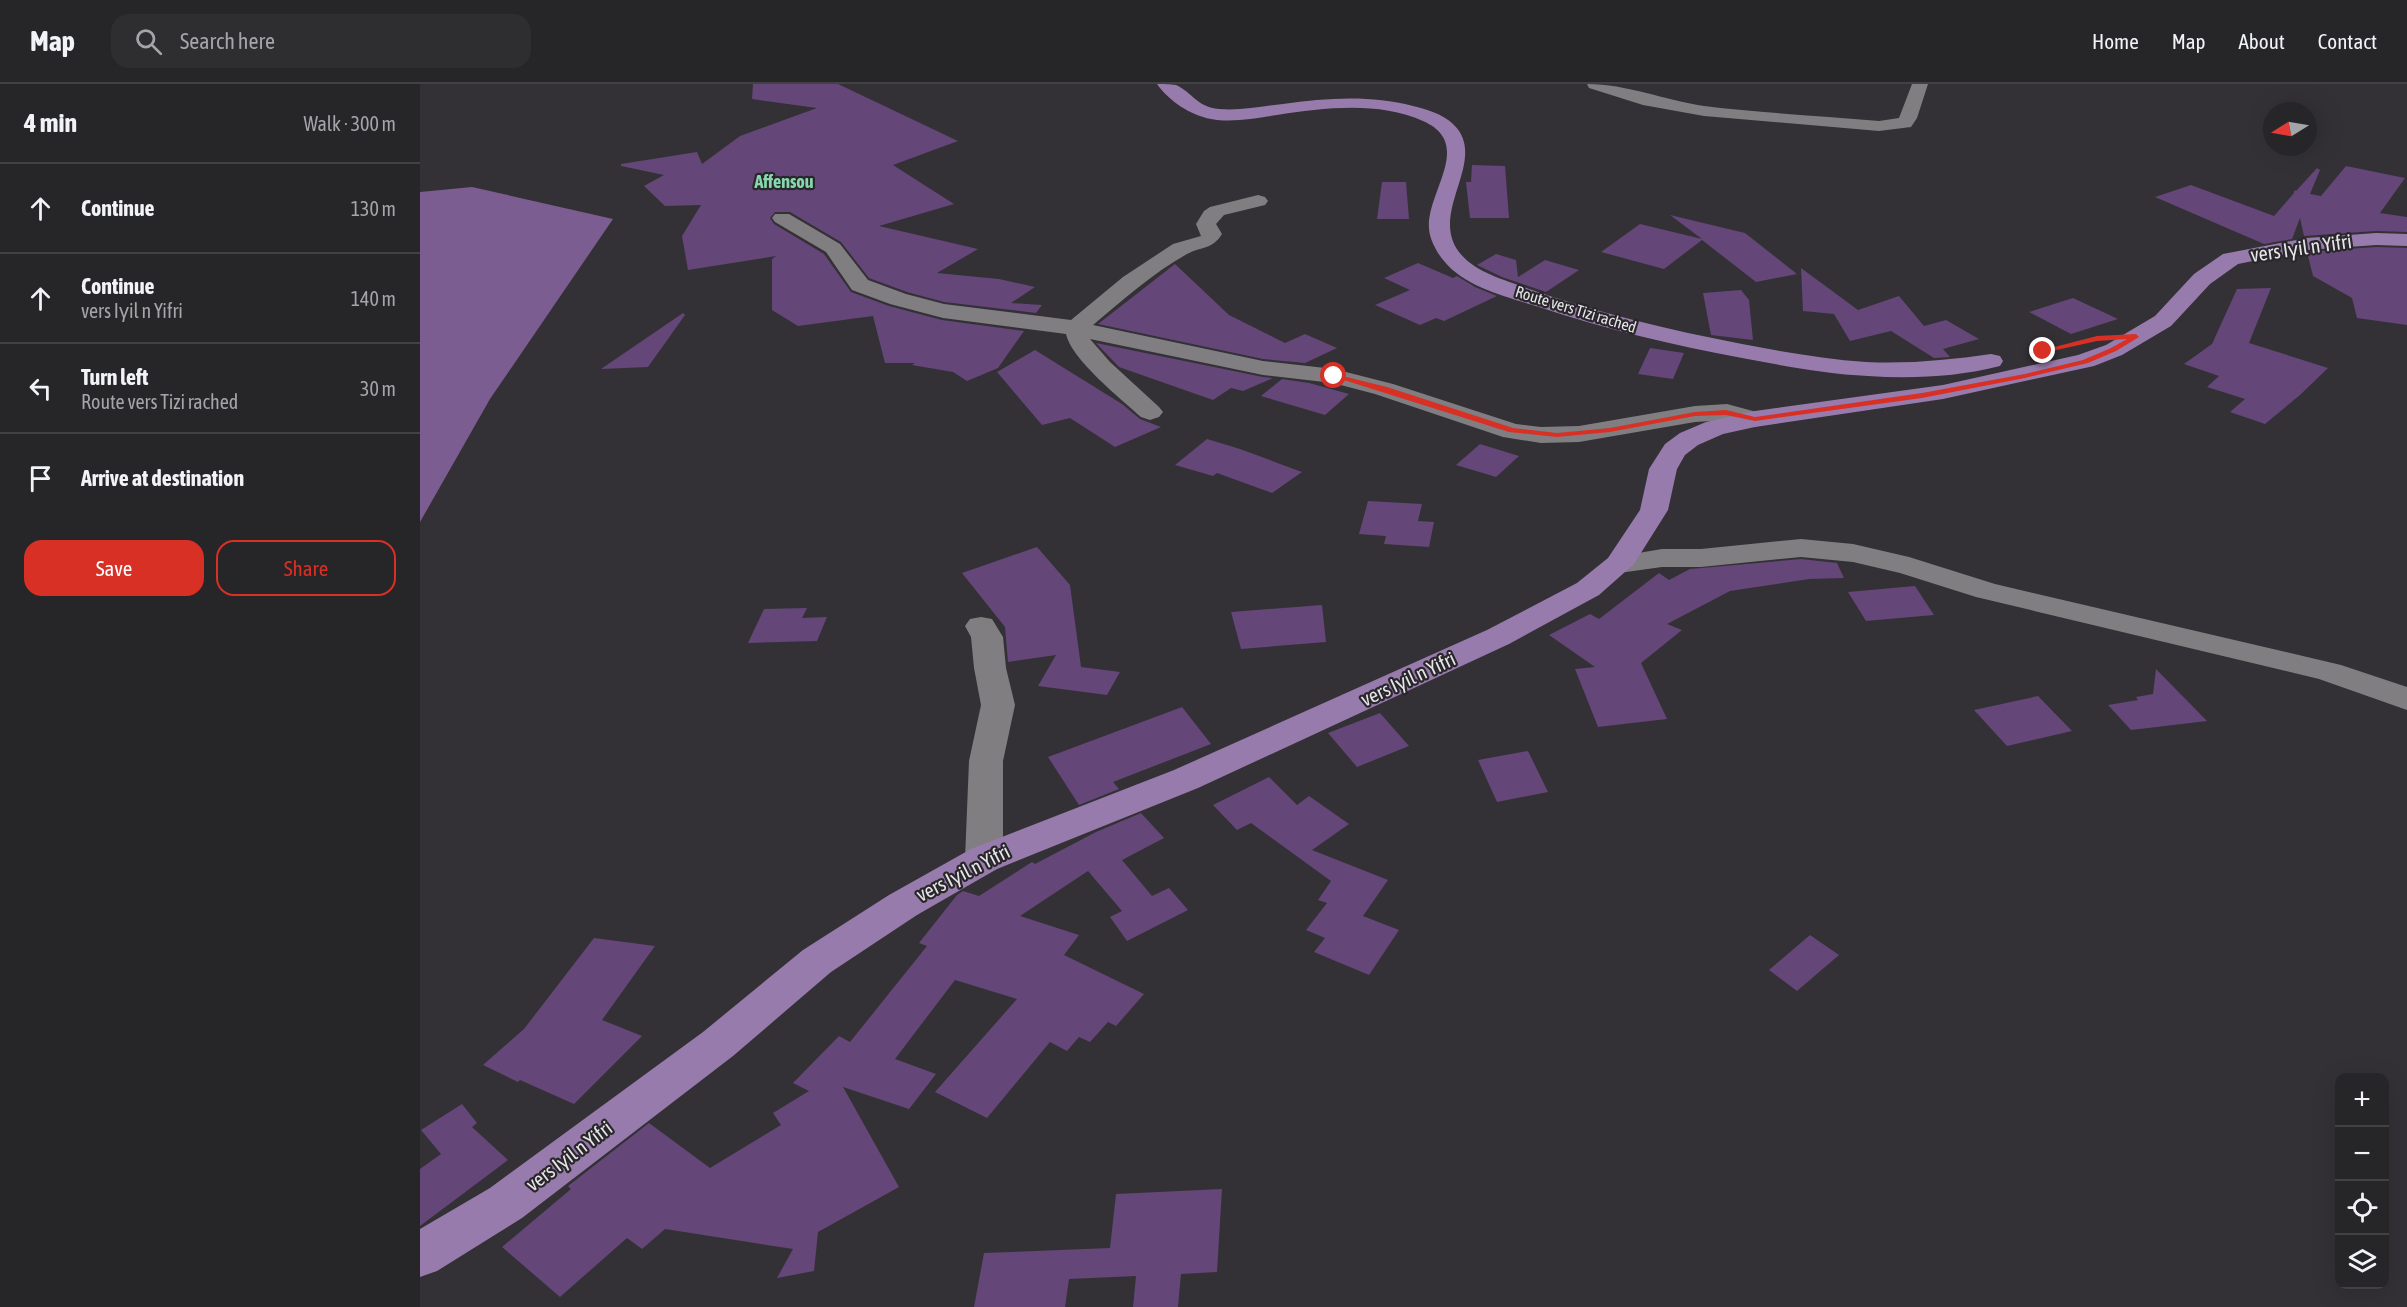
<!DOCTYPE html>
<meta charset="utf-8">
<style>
:root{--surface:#262528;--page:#2e2d30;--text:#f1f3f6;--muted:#a4a5a8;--line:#424245;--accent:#d93025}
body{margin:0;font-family:"Asap Condensed",sans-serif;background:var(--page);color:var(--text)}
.controls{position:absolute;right:18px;bottom:18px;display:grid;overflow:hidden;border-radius:12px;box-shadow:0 6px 24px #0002}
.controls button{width:54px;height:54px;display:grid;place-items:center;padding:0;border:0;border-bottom:2px solid var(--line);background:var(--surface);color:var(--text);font:30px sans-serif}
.compass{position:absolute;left:1843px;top:18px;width:54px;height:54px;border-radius:50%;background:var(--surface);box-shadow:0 6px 24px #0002;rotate:259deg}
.stop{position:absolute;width:18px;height:18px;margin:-14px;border:4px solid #d93025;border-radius:50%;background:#fff}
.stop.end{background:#d93025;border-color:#fff;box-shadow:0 2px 6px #0008}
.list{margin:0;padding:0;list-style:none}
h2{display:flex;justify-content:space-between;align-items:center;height:78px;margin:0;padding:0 24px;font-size:26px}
h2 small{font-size:20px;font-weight:400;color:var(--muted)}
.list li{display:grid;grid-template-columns:39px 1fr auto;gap:18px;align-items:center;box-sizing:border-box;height:90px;padding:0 24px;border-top:2px solid var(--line)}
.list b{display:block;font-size:22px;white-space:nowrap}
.list p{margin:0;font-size:20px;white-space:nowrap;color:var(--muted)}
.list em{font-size:20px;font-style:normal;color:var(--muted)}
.actions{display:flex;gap:12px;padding:18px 24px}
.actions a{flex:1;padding:14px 0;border:2px solid var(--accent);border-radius:18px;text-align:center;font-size:21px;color:var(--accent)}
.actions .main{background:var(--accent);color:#fff}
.icon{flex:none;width:33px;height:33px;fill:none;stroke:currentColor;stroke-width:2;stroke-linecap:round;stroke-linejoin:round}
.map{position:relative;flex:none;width:1987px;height:1223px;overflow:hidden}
header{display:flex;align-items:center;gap:36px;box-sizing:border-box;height:84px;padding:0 30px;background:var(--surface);border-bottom:2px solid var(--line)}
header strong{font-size:28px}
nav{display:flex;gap:33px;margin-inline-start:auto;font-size:21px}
.search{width:420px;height:54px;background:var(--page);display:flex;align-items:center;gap:15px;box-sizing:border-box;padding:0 21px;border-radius:18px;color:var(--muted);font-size:22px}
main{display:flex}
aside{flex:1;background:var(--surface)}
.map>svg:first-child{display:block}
</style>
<header>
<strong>Map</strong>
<div class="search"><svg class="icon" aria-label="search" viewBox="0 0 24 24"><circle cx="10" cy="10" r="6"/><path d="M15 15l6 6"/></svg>Search here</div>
<nav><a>Home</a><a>Map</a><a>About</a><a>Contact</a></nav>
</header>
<main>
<aside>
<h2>4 min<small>Walk · 300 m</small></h2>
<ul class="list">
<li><svg class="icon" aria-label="ahead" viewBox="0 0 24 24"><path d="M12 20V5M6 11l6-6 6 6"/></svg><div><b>Continue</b></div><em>130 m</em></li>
<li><svg class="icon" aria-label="ahead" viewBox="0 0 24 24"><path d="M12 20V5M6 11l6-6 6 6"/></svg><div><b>Continue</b><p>vers Iγil n Yifri</p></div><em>140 m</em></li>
<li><svg class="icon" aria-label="left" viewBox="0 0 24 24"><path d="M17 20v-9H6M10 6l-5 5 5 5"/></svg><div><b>Turn left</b><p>Route vers Tizi rached</p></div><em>30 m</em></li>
<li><svg class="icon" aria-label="arrive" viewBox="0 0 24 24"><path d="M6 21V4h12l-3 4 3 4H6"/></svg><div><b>Arrive at destination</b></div></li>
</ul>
<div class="actions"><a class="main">Save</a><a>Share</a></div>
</aside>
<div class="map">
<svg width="1987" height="1223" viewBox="0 0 1987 1223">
<rect width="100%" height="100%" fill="#333135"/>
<path fill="#7c5d92" d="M52,103L193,135L70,315L0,438V108Z"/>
<path fill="#644679" d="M333,0H418L538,57L473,81L534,120L459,142L558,165L517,189L579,195L615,203L591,219L622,221L616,229L524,218L487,208L449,194L421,158L370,128H355L350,134L354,140L404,170L431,208L469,222L522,236L604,247L578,284L547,297L533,288L492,281L495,279H465L453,232L378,242L352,226V175L356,172L268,186L262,152L281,121L245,122L224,102L244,91L201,82V80L277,68L282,80L320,52L397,24L332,15Z
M1052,81L1085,82L1089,134H1050L1046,98H1051Z
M1926,82L1985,94L1960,129L1987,133V148L1956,147L1884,152L1880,134L1872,155L1844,160L1735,113L1771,101L1854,132L1874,109V106L1876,107L1897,84L1900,86L1890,110L1901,112Z
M962,98H986L989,135H957Z
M1250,131L1325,149L1377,190L1336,198L1282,156L1244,185L1181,168L1220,140L1282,155Z
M1956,163L1987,164V241L1937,234L1932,214L1893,192L1887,168Z
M1076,170L1096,176L1098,193L1125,176L1159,186L1126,208L1082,193L1057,181Z
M998,179L1033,194L1037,192L1055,203L1077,212L1024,237L1016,234L1000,241L955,221L990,206L964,194Z
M755,180L809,231L865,259L885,250L917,264L885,279L843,275L678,240Z
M1381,184L1438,226L1479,212L1504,242L1526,236L1559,255L1523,265L1530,273L1514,274L1471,247L1430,257L1414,230L1383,227Z
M1851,204L1829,259L1908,284L1880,311L1845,340L1810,328L1825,315L1787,303L1799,292L1764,280L1792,260L1817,205Z
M1321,206L1329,216L1333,256L1291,251L1283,209Z
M1653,214L1698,235L1651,250L1609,228Z
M263,229L265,231L228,283L181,285Z
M676,259L843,293L853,294L823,307L811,304L793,316L699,283Z
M1230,264L1264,269L1253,295L1218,290Z
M615,266L702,320L720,335L741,343L695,363L650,334L622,341L577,288Z
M862,295L889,299L929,310L905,331L841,312Z
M787,355L820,365L882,388L852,409L797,389L793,392L755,381Z
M1060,360L1099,372L1076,393L1036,381Z
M948,417L1002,420L998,437L1014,438L1009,463L964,460L966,452L939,450Z
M617,463L650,501L661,583L700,588L687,611L618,602L636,571L588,578L585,543L542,489Z
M1381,475L1417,479L1424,494L1389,495L1310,507L1247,540L1262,546L1221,579L1247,635L1178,643L1155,585L1175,583L1129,551L1170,530L1179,535L1239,489L1249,496L1270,485Z
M1495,502L1514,531L1446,537L1428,508Z
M902,521L906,558L821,565L811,528Z
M387,524L382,534L407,533L397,557L328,559L344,525Z
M1736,585L1787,637L1711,646L1688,621L1718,616L1716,613L1733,610Z
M1618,612L1652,647L1587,662L1554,626Z
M762,623L791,660L693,698L699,705L659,721L628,673Z
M960,629L989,662L937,683L908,649Z
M1108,667L1128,708L1077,718L1058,676Z
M849,693L877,721L889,712L929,740L892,766L968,796L943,832L979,846L949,891L894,868L905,854L886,846L907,819L898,816L911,797L831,739L817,746L793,721Z
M721,729L744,754L702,776L732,812L749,804L768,826L707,857L690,833L702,827L668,787L600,832L659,851L644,871L724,910L696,942L688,938L670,958L659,953L647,967L630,958L567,1034L515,1008L597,915L535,896L475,975L516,990L489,1025L423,1003L479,1103L398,1148L394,1187L357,1194L373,1165L245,1145L222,1165L207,1154L140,1213L82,1163L151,1105L148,1102L229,1039L290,1084L361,1041L353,1029L389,1007L373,999L419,952L430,958L507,862L499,859L537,811L543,807L559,812L612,778L615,780L676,748Z
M1390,851L1419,871L1377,907L1349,886Z
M174,854L235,862L182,936L222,952L154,1020L100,996L98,998L63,981L104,945Z
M42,1020L57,1039L52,1043L88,1076L0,1142V1085L21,1070L1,1046Z
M802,1105L797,1188L761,1190L758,1223H713L716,1192L649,1195L645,1223H554L564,1169L690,1164L696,1110Z"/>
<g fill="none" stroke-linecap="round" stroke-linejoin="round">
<path fill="#817e82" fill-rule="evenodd" d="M1167,0C1207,0 1244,16 1284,22C1342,29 1401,32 1459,37L1479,34L1492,0H1508L1497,34L1491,43L1459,47L1284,32L1223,21L1169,4Z
M838,111L845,113L848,117L845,121L804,131L796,140L802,150C792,166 782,162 767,170C733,189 703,216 673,241L843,277L914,285L973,300L1096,340L1121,343L1159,342L1275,322L1307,320L1344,330L1348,335L1344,340L1335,343L1307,336L1275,338L1159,358L1121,359L1083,353L955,310L913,299L843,291L670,255L690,278L739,323L743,328L739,333L730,336L721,333C701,315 651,275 646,250L523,234L470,220L432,206L406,168L355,138L352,134L355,130H369L420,160L448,196L486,210L524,220L651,236L703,193L753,160L781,152L776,140L784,127L790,123Z
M1381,455L1433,460L1489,473L1575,500L1921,581L1987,603V626L1899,595L1556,513L1480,489L1433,478L1381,473L1281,483H1242L1199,489L1189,486L1184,480L1189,474L1242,465H1281Z
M561,533L572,535L583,553L586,584L595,621L583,677V775L577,785L564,789L551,785L545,775L549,677L561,621L554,584L551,553L545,542L550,535Z"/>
<path fill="#987bad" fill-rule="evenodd" d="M737,0C742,0 751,0 756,1C773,9 777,23 799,25C820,27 842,22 863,20C907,14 950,11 993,22C1006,25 1023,30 1033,40C1070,75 1008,127 1039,168C1055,189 1086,196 1109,205C1178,229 1250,246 1322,260C1363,268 1405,275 1446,278C1488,280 1530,276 1571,270L1580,272L1583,277L1580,282C1537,293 1491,295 1448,292C1405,290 1364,282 1322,274C1253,261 1185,245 1119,223C1088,213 1046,204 1024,177C1017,169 1010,156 1009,145C1006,108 1055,60 1003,37C958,17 904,24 857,31C835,34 813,39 791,35C770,31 749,17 737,0Z
M1956,149L1987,150V162L1956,161L1887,166L1818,180L1790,200L1751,242L1702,271L1674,282L1523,315L1335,343L1303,350L1278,361L1265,371L1257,385L1248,426L1214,480L1179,511L1089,560L778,704L577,785L497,831L411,888L313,972L102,1134L17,1187L0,1193V1145L70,1104L283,948L383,866L469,811L551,765L754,686L1067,546L1157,499L1188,474L1220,426L1229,385L1245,360L1260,349L1286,338L1335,327L1523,301L1658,271L1686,261L1735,232L1774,190L1803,170L1887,154Z"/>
</g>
<path fill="#d93025" d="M1716,250L1719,253L1696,267L1668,279L1605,294L1502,314L1335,337L1306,331L1275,332L1190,348L1137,353L1089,348L911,292L914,290L967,303L1093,344L1137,349L1190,344L1275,328L1306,326L1335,333L1502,309L1605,290L1663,276L1691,264L1707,255L1677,257L1623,269L1619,267L1677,252Z"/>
<g text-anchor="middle" stroke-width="4.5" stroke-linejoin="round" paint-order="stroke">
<g font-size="16" fill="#e6e5e8" stroke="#29272b">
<text transform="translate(1156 225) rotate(17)" y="6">Route vers Tizi rached</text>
</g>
<g font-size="18" font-weight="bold" fill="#86d7ad" stroke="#29272b">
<text x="364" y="104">Affensou</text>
</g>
<g font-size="20" fill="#e6e5e8" stroke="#29272b">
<text transform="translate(1881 164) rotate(-8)" y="7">vers Iγil n Yifri</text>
<text transform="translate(988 595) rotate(-25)" y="7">vers Iγil n Yifri</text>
<text transform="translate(543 789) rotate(-27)" y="7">vers Iγil n Yifri</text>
<text transform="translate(149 1072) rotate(-37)" y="7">vers Iγil n Yifri</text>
</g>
</g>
</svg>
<div class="controls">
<button>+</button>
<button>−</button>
<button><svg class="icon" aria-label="locate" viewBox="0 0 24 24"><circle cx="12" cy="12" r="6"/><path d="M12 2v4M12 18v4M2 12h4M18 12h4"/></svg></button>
<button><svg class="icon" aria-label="layers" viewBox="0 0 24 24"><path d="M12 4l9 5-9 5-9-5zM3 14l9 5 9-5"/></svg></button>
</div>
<svg class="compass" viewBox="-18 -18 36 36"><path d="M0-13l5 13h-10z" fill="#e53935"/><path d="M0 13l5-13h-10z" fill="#a4a5a8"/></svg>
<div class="stop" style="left:914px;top:292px"></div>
<div class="stop end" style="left:1623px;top:267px"></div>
</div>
</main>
